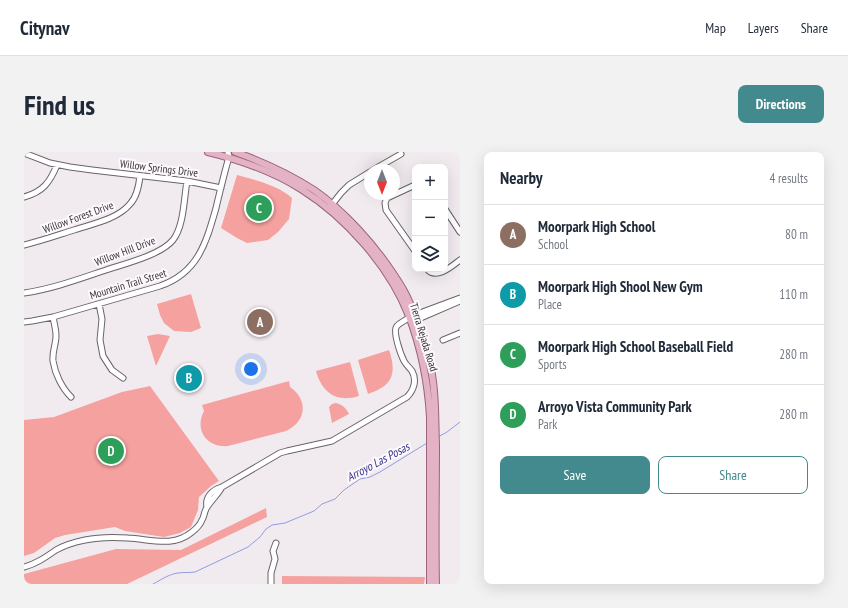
<!DOCTYPE html>
<meta charset="utf-8">
<style>
:root{--surface:#fff;--page:#f2f2f3;--text:#1f2937;--muted:#747a83;--line:#e0e1e3;--accent:#428a8d}
body{margin:0;font-family:"PT Sans Narrow",sans-serif;background:var(--page);color:var(--text)}
.controls{position:absolute;right:12px;top:12px;display:grid;overflow:hidden;border-radius:8px;box-shadow:0 4px 16px #0002}
.controls button{width:36px;height:36px;display:grid;place-items:center;padding:0;border:0;border-bottom:1px solid var(--line);background:var(--surface);color:var(--text);font:20px sans-serif}
.compass{position:absolute;left:340px;top:12px;width:36px;height:36px;border-radius:50%;background:var(--surface);box-shadow:0 4px 16px #0002;rotate:180deg}
.you{position:absolute;left:227px;top:217px;width:14px;height:14px;margin:-10px;border:3px solid #fff;border-radius:50%;background:#1a73e8;box-shadow:0 0 0 6px #1a73e833}
.badge{display:grid;place-items:center;width:26px;height:26px;border-radius:50%;background:var(--accent);color:#fff;font-size:13px;font-weight:700}
.pin{position:absolute;translate:-50% -50%;border:2px solid #fff;box-shadow:0 1px 4px #0006}
.list{margin:0;padding:0;list-style:none}
h2{display:flex;justify-content:space-between;align-items:center;height:52px;margin:0;padding:0 16px;font-size:17px}
h2 small{font-size:13px;font-weight:400;color:var(--muted)}
.list li{display:grid;grid-template-columns:26px 1fr auto;gap:12px;align-items:center;box-sizing:border-box;height:60px;padding:0 16px;border-top:1px solid var(--line)}
.list b{display:block;font-size:15px;white-space:nowrap}
.list p{margin:0;font-size:13px;white-space:nowrap;color:var(--muted)}
.list em{font-size:13px;font-style:normal;color:var(--muted)}
.actions{display:flex;gap:8px;padding:12px 16px}
.actions a{flex:1;padding:9px 0;border:1px solid var(--accent);border-radius:8px;text-align:center;font-size:14px;color:var(--accent)}
.actions .main{background:var(--accent);color:#fff}
.icon{flex:none;width:22px;height:22px;fill:none;stroke:currentColor;stroke-width:2;stroke-linecap:round;stroke-linejoin:round}
.map{position:relative;flex:none;width:436px;height:432px;overflow:hidden;border-radius:8px}
header{display:flex;align-items:center;gap:24px;box-sizing:border-box;height:56px;padding:0 20px;background:var(--surface);border-bottom:1px solid var(--line)}
header strong{font-size:19px}
nav{display:flex;gap:22px;margin-inline-start:auto;font-size:14px}
.intro{display:flex;align-items:center;justify-content:space-between;box-sizing:border-box;height:96px;padding:0 24px}
h1{margin:0;font-size:28px}
.button{padding:10px 18px;border-radius:8px;background:var(--accent);color:#fff;font-size:14px;font-weight:700}
main{display:flex;gap:24px;padding:0 24px}
aside{flex:1;background:var(--surface);border-radius:8px;box-shadow:0 4px 16px #0002}
.map>svg:first-child{display:block}
</style>
<header>
<strong>Citynav</strong>
<nav><a>Map</a><a>Layers</a><a>Share</a></nav>
</header>
<div class="intro"><h1>Find us</h1><a class="button">Directions</a></div>
<main>
<div class="map">
<svg width="436" height="432" viewBox="0 0 436 432">
<rect width="100%" height="100%" fill="#f1ebf0"/>
<path fill="#f5a19f" d="M213,23C231,28 254,33 268,46L265,67L254,80L244,88L223,91L213,86L197,76Z
M167,142L177,176L167,180L150,179L140,171L136,163L133,152Z
M134,182L146,184L132,214L123,184Z
M365,198C370,212 372,228 357,236C353,239 348,240 344,242L334,208Z
M326,210L335,244C313,251 298,241 292,219Z
M265,229L266,235C285,248 282,270 262,279L204,294C183,296 170,278 180,259L178,253Z
M126,234L195,329L187,334L175,345L174,358L167,375L156,381L140,385L101,379L91,375L41,383L31,386L10,401L0,404V268L30,265L98,240Z
M312,251C319,253 322,256 325,262L308,271L305,255L308,252Z
M242,356L243,365L103,432H0V422L92,397L157,398Z
M258,424L401,425L400,432H258Z"/>
<g fill="none" stroke-linecap="round" stroke-linejoin="round">
<path stroke="#909be2" stroke-width="1" d="M414,285L423,280L436,270
M129,432C137,428 145,422 154,421C161,420 164,421 171,420L224,395L236,385L242,377L248,373L261,371L290,359L298,352L311,347L320,338L336,327L346,325L356,320L403,291"/>
<defs>
<path id="minor" d="M0,1L26,11L46,15L68,18L163,29L197,36
M349,18L377,2
M391,33L363,46L361,51L362,58L391,99
M0,45C19,40 26,30 33,13
M306,55L317,41L325,33L346,20
M421,57L436,80
M0,93C17,89 34,83 50,78C68,72 94,67 106,52C113,45 115,33 116,24
M403,117C412,128 427,115 436,108
M0,141C28,137 55,127 82,118C100,112 137,103 149,88C160,74 160,46 163,29
M75,152L78,167L76,188L79,204L88,218L99,226
M29,165C30,171 32,177 32,184C32,192 28,200 29,209C31,222 38,236 47,245
M389,168H392L436,149
M0,170L8,169L29,165L136,134C174,121 182,91 192,56C196,39 200,22 205,5L204,0
M419,188L436,181
M183,355C181,345 188,338 198,335L256,301L263,299L308,289L383,245C390,238 393,228 388,219C386,216 382,213 380,209C377,203 368,179 373,174C376,170 382,169 385,165L436,146
M0,415C12,412 22,405 32,398C41,393 51,390 61,388C75,385 90,385 104,386C126,387 149,396 168,380C172,377 176,373 178,368C180,365 180,361 182,357C186,349 194,343 198,335
M247,432V421L251,407L249,399L252,391"/>
<path id="major" d="M184,0C217,8 248,19 277,37C322,65 366,115 385,164C397,196 404,231 406,265V432
M211,0C239,10 265,22 290,38C320,59 350,92 370,123C374,129 378,135 381,141C389,156 394,173 399,189C401,197 404,204 406,212C412,239 411,266 412,293C412,339 411,386 412,432"/>
</defs>
<use href="#minor" stroke="#696468" stroke-width="7"/>
<use href="#major" stroke="#9b647a" stroke-width="8"/>
<use href="#minor" stroke="#fff" stroke-width="5"/>
<use href="#major" stroke="#e3b2c5" stroke-width="6"/>
</g>
<g text-anchor="middle" stroke-width="4" stroke-linejoin="round" paint-order="stroke">
<g font-size="11" fill="#373436" stroke="#fef9fe">
<text transform="translate(135 16) rotate(7)" y="4">Willow Springs Drive</text>
<text transform="translate(54 65) rotate(-20)" y="4">Willow Forest Drive</text>
<text transform="translate(101 99) rotate(-21)" y="4">Willow Hill Drive</text>
<text transform="translate(104 132) rotate(-17)" y="4">Mountain Trail Street</text>
<text transform="translate(400 185) rotate(73)" y="4">Tierra Rejada Road</text>
</g>
<g font-size="12" font-style="italic" fill="#323487" stroke="#fef9fe">
<text transform="translate(354 310) rotate(-28)" y="4">Arroyo Las Posas</text>
</g>
</g>
</svg>
<div class="controls">
<button>+</button>
<button>−</button>
<button><svg class="icon" aria-label="layers" viewBox="0 0 24 24"><path d="M12 4l9 5-9 5-9-5zM3 14l9 5 9-5"/></svg></button>
</div>
<svg class="compass" viewBox="-18 -18 36 36"><path d="M0-13l5 13h-10z" fill="#e53935"/><path d="M0 13l5-13h-10z" fill="#747a83"/></svg>
<div class="you"></div>
<div class="pin badge" style="left:236px;top:170px;background:#8d6e63">A</div>
<div class="pin badge" style="left:165px;top:226px;background:#0f9aa8">B</div>
<div class="pin badge" style="left:235px;top:56px;background:#2e9e5b">C</div>
<div class="pin badge" style="left:87px;top:299px;background:#2e9e5b">D</div>
</div>
<aside>
<h2>Nearby<small>4 results</small></h2>
<ul class="list">
<li><span class="badge" style="background:#8d6e63">A</span><div><b>Moorpark High School</b><p>School</p></div><em>80 m</em></li>
<li><span class="badge" style="background:#0f9aa8">B</span><div><b>Moorpark High Shool New Gym</b><p>Place</p></div><em>110 m</em></li>
<li><span class="badge" style="background:#2e9e5b">C</span><div><b>Moorpark High School Baseball Field</b><p>Sports</p></div><em>280 m</em></li>
<li><span class="badge" style="background:#2e9e5b">D</span><div><b>Arroyo Vista Community Park</b><p>Park</p></div><em>280 m</em></li>
</ul>
<div class="actions"><a class="main">Save</a><a>Share</a></div>
</aside>
</main>
